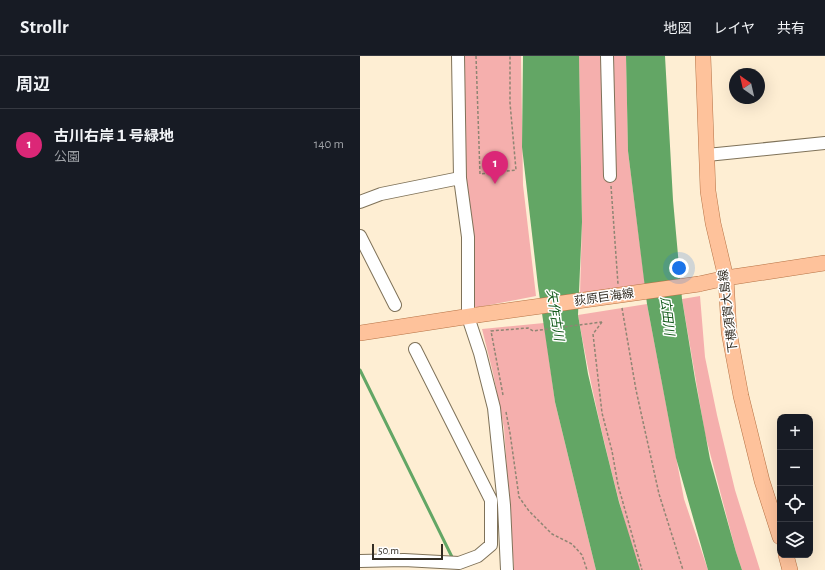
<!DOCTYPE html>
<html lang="ja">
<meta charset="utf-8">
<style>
:root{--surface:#171b24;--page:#242831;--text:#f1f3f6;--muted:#9ea1a6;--line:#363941;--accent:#db2777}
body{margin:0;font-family:"Alegreya Sans","Noto Sans JP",sans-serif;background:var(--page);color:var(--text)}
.controls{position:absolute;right:12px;bottom:12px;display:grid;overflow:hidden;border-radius:8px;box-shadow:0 4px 16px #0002}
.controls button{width:36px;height:36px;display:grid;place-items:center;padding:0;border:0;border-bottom:1px solid var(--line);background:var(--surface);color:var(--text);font:20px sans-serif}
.compass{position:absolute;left:369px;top:12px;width:36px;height:36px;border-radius:50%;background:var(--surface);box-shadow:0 4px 16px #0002;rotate:326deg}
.scale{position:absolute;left:12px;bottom:10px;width:71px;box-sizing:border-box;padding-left:4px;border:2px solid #332d23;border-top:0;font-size:11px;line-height:14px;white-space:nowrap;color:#332d23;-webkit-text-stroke:3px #fff;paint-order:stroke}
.you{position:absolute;left:319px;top:212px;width:14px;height:14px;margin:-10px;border:3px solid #fff;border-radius:50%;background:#1a73e8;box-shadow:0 0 0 6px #1a73e833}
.badge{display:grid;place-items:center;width:26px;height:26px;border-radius:50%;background:var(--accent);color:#fff;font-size:13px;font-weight:700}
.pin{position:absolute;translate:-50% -33px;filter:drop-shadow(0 1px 2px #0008)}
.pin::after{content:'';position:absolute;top:21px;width:14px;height:12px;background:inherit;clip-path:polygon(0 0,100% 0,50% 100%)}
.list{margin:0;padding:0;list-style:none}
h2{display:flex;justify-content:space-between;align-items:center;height:52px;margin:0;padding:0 16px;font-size:17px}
h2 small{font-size:13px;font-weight:400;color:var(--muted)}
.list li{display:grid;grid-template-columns:26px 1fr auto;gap:12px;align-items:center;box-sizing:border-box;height:72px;padding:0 16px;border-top:1px solid var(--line)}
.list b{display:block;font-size:15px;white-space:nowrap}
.list p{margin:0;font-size:13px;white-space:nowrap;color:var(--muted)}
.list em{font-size:13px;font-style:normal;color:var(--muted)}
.icon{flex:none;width:22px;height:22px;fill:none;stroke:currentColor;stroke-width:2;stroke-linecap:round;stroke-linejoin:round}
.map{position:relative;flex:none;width:465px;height:514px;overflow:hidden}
header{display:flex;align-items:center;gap:24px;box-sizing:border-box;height:56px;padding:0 20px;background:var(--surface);border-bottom:1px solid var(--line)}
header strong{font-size:19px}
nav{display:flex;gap:22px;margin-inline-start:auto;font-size:14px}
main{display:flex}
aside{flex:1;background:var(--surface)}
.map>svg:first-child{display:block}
</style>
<header>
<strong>Strollr</strong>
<nav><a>地図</a><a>レイヤ</a><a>共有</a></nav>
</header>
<main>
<aside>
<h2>周辺<small></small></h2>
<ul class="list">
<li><span class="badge">1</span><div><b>古川右岸１号緑地</b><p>公園</p></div><em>140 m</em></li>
</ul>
</aside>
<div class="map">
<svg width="465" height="514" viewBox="0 0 465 514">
<rect width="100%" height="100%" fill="#feeed3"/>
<path fill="#f5afad" d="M102,0H161L163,129L176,240L114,252L103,76Z
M219,0H266L268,95L285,229L220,238L222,166Z
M340,240L345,301L357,359L375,434L400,514H382L376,496L345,378L322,243Z
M287,248L324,443L348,514H278C254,430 233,345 218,259Z
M184,267L195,346L236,514H154L144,372L133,317L122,273Z"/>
<path fill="#63a665" d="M163,0H219L222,166L218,259L228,318L245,390L259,446L280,514H236L195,346L178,230L162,91Z
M266,0H305L313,144L322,243L335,323L350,403L376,496L382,514H348L316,402L287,248L268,95Z"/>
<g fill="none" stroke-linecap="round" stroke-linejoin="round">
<path stroke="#63a665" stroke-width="3" d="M0,314L93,503"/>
<defs>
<path id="minor" d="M98,0L100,122L108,181V261L120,297L134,352L144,449L147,514
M247,0L250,120
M347,99L465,87
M0,146L21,138L100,122
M0,180L35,249
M0,505L44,504L99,507L118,500L131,489V444L55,293"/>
<path id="major" d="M343,0L348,135L353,167L366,222L369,276L381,340L402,425L420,481
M339,228L366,222L465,207
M0,277L117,259
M426,499L430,514"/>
</defs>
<use href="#minor" stroke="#7f7259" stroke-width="14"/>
<use href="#major" stroke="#b67346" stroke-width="16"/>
<path stroke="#8f8573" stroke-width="1.5" stroke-dasharray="3 2" stroke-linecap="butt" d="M116,0L120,118L156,114L150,47V0
M251,130L258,228
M262,252L276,334L299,438L323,514
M242,266L233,278L242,357L252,395L258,429L282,514
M143,339L131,275L168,272L173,275L242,266
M146,356L150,377L159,441L169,455L192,478L212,488L222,499L227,514"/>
<use href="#minor" stroke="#fff" stroke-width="12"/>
<use href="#major" stroke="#fec29b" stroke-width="15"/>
<defs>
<path id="major-bridge" d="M117,259L339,228"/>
</defs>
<use href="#major-bridge" stroke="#b67346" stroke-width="16" stroke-linecap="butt"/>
<use href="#major-bridge" stroke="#fec29b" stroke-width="15"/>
</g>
<g text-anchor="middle" stroke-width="3" stroke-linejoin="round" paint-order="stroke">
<g font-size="12" fill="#332d23" stroke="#fff">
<text transform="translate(244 241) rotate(-8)" y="4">荻原巨海線</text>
<text transform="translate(368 255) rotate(-97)" y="4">下横須賀大島線</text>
</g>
<g font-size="13" font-style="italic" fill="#155c1c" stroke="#fff">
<text transform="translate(196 259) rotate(81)" y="5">矢作古川</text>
<text transform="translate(308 260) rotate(83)" y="5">広田川</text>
</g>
</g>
</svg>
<div class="controls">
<button>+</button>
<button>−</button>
<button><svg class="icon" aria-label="locate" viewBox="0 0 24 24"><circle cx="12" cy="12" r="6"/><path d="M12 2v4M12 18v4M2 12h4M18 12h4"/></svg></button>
<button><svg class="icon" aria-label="layers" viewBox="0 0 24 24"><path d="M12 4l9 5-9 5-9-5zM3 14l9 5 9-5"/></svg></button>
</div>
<svg class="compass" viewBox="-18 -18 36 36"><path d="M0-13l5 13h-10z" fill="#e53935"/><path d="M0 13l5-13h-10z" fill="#9ea1a6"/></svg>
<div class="scale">50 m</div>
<div class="you"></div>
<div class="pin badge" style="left:135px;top:128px">1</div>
</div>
</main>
